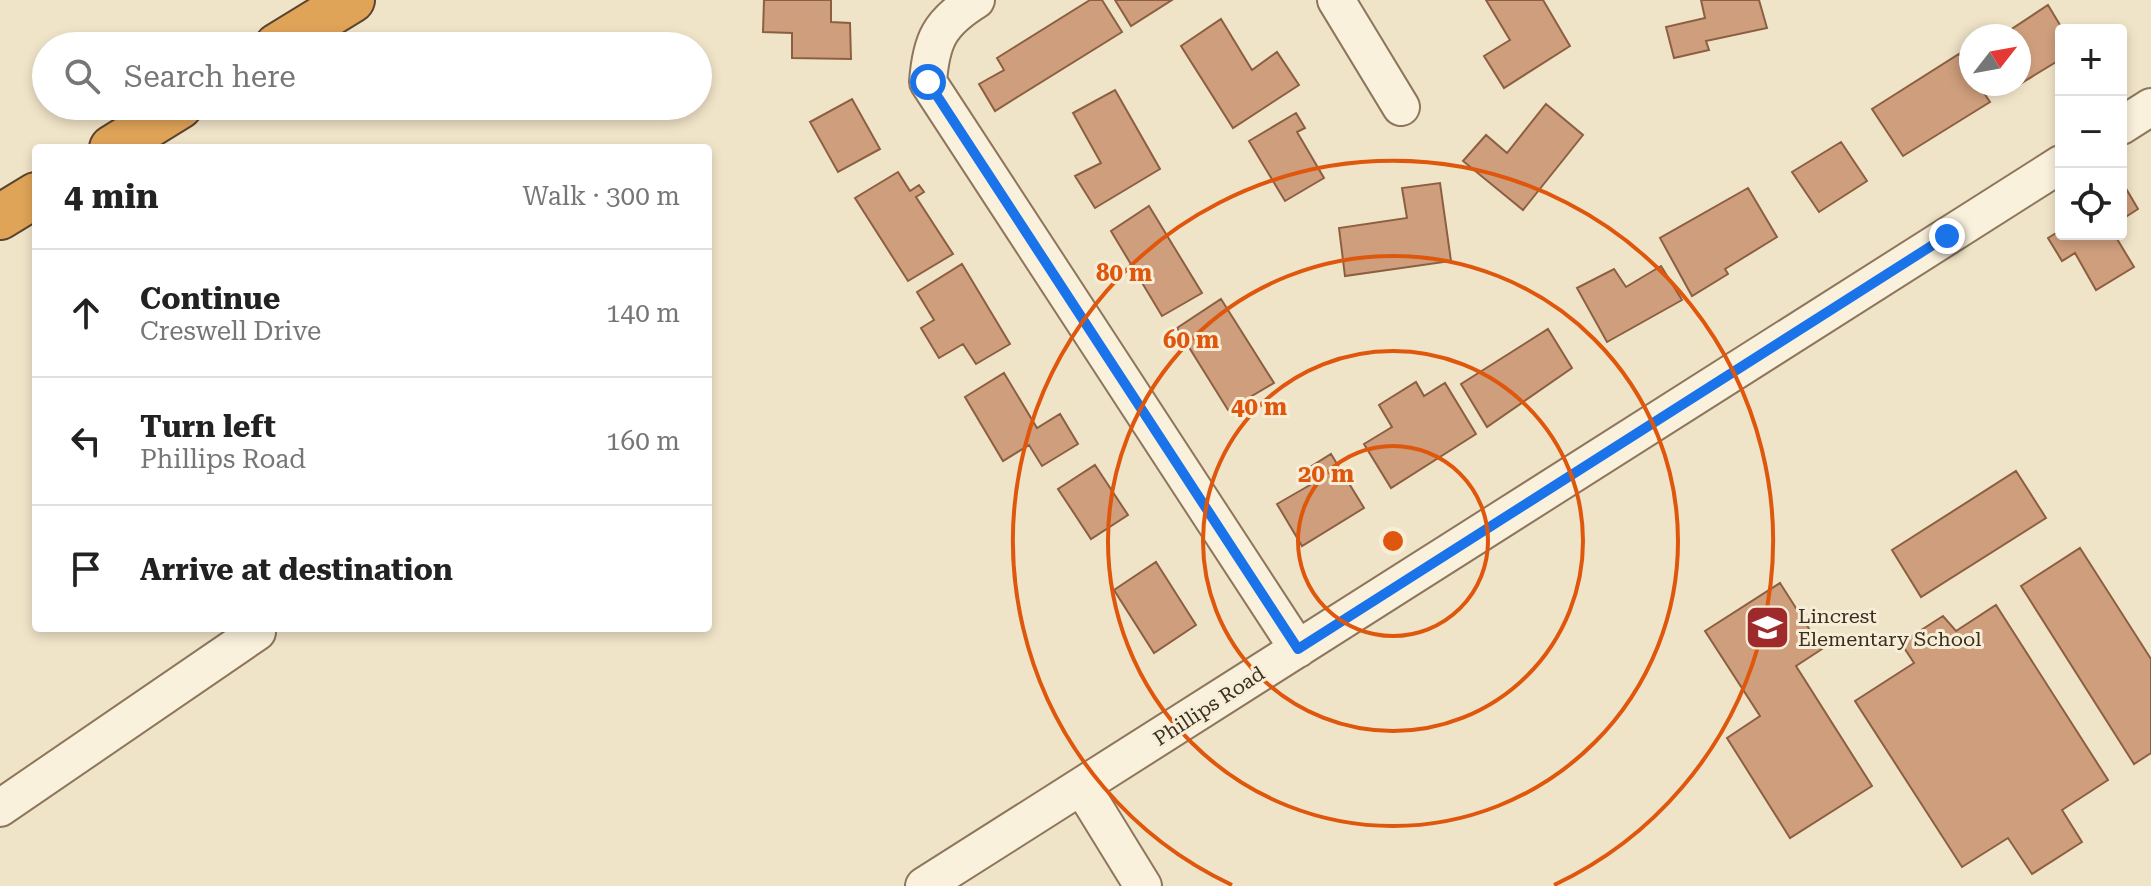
<!DOCTYPE html>
<meta charset="utf-8">
<style>
:root{--surface:#fff;--page:#f2f2f2;--text:#222;--muted:#767676;--line:#e0e0e0}
body{margin:0;font-family:"Roboto Serif",serif;background:var(--page);color:var(--text)}
.controls{position:absolute;right:24px;top:24px;display:grid;overflow:hidden;border-radius:8px;box-shadow:0 4px 12px #0003}
.controls button{width:72px;height:72px;display:grid;place-items:center;padding:0;border:0;border-bottom:2px solid var(--line);background:var(--surface);color:var(--text);font:40px sans-serif}
.compass{position:absolute;left:1959px;top:24px;width:72px;height:72px;border-radius:50%;background:var(--surface);box-shadow:0 4px 12px #0003;rotate:59deg}
.stop{position:absolute;width:24px;height:24px;margin:-18px;border:6px solid #1a73e8;border-radius:50%;background:#fff}
.stop.end{background:#1a73e8;border-color:#fff;box-shadow:0 2px 8px #0008}
.list{margin:0;padding:0;list-style:none}
h2{display:flex;justify-content:space-between;align-items:center;height:104px;margin:0;padding:0 32px;font-size:34px}
h2 small{font-size:26px;font-weight:400;color:var(--muted)}
.list li{display:grid;grid-template-columns:52px 1fr auto;gap:24px;align-items:center;box-sizing:border-box;height:128px;padding:0 32px;border-top:2px solid var(--line)}
.list b{display:block;font-size:30px;white-space:nowrap}
.list p{margin:0;font-size:26px;white-space:nowrap;color:var(--muted)}
.list em{font-size:26px;font-style:normal;color:var(--muted)}
.icon{flex:none;width:44px;height:44px;fill:none;stroke:currentColor;stroke-width:2;stroke-linecap:round;stroke-linejoin:round}
.map{position:relative;flex:none;width:2151px;height:886px;overflow:hidden}
.search{position:absolute;background:var(--surface);box-shadow:0 4px 12px #0003;left:32px;top:32px;width:680px;height:88px;display:flex;align-items:center;gap:20px;box-sizing:border-box;padding:0 28px;border-radius:44px;color:var(--muted);font-size:30px}
.panel{position:absolute;background:var(--surface);box-shadow:0 4px 12px #0003;left:32px;top:144px;width:680px;height:488px;border-radius:8px}
.map>svg:first-child{display:block}
</style>
<div class="map">
<svg width="2151" height="886" viewBox="0 0 2151 886">
<rect width="100%" height="100%" fill="#f0e4c8"/>
<path fill="#cf9f7d" stroke="#8d5f41" stroke-width="2" d="M764,0H831V22L850,23L851,59L792,58V33L763,32Z
M1090,0H1102L1122,32L995,111L979,84L1004,70L997,58Z
M1115,0H1172L1131,26Z
M1486,0H1543L1570,46L1504,88L1484,56L1510,40Z
M1701,0H1759L1767,28L1706,41L1709,50L1674,58L1666,27L1705,18Z
M2048,5L2063,30L2061,59L2020,84L2019,36H2001Z
M1221,19L1252,70L1277,52L1299,85L1233,128L1181,46Z
M1959,54L1971,73V84H1978L1990,102L1903,156L1872,109Z
M1115,90L1160,169L1095,208L1075,176L1101,163L1073,113Z
M852,99L880,149L838,172L810,122Z
M1546,104L1583,135L1523,210L1463,161L1486,135L1507,153Z
M1296,113L1305,128L1297,132L1324,178L1285,201L1249,141Z
M1841,142L1867,181L1819,212L1792,172Z
M898,172L910,191L919,185L924,192L916,197L953,254L908,281L855,198Z
M2121,180L2138,209L2121,220Z
M1440,183L1451,261L1345,276L1339,228L1407,218L1402,188Z
M1748,188L1777,237L1725,269L1728,274L1692,296L1660,238Z
M1149,206L1202,293L1162,316L1111,231Z
M2061,230V234H2114L2134,267L2096,290L2075,253L2062,261L2048,238Z
M962,264L1010,344L976,364L963,344L939,358L921,328L934,320L917,292Z
M1661,266L1682,300L1607,342L1577,288L1614,269L1626,287Z
M1221,299L1274,383L1228,410L1177,328Z
M1548,329L1572,368L1487,427L1461,384Z
M1004,373L1037,428L1060,414L1078,444L1042,466L1029,445L1003,461L965,397Z
M1416,382L1424,396L1445,383L1476,434L1391,488L1364,444L1392,427L1379,405Z
M1331,454L1364,508L1302,546L1277,504L1310,485L1302,472Z
M1095,465L1128,515L1091,539L1058,489Z
M2016,471L2046,518L1921,597L1892,550Z
M2080,548L2151,659V753L2134,764L2021,586Z
M1156,562L1196,625L1154,653L1114,590Z
M1780,583L1822,649L1796,666L1872,786L1790,838L1727,738L1760,716L1705,631Z
M1996,605L2108,780L2062,810L2082,842L2032,874L2008,838L1962,867L1855,701L1914,663L1901,643L1943,616L1956,631Z"/>
<g fill="none" stroke-linecap="round" stroke-linejoin="round">
<defs>
<path id="minor" d="M976,0C939,23 931,41 928,82L1298,649
M1336,0L1401,107
M2121,126L2151,107
M1082,787L1143,886
M0,808L257,632
M924,886L2061,164"/>
<path id="highway" d="M277,46L352,0
M112,148L180,106
M0,217L36,195"/>
</defs>
<use href="#minor" stroke="#8d765c" stroke-width="40"/>
<use href="#highway" stroke="#5b4430" stroke-width="48"/>
<use href="#minor" stroke="#faf1dc" stroke-width="36"/>
<use href="#highway" stroke="#e0a458" stroke-width="44"/>
</g>
<g fill="none" stroke-linecap="round" stroke-linejoin="round">
<path stroke="#1a73e8" stroke-width="10" d="M928,82L1298,649L1947,236"/>
</g>
<g fill="none" stroke="#df570d" stroke-width="4">
<circle cx="1393" cy="541" r="95"/>
<circle cx="1393" cy="541" r="190"/>
<circle cx="1393" cy="541" r="285"/>
<path d="M1232 885A380 380 0 1 1 1554 885"/>
</g>
<defs>
<symbol id="school-square" viewBox="-11 -11 22 22"><rect x="-9" y="-9" width="18" height="18" rx="4" fill="#9e2a2b" stroke="#f7eed8"/><path d="M0-5L7-2L0 1L-7-2ZM-4 1L0 2.5L4 1V4Q0 6-4 4Z" fill="#fff"/></symbol>
</defs>
<g fill-rule="evenodd">
<use href="#school-square" x="1742" y="602" width="51" height="51"/>
</g>
<g text-anchor="middle" stroke-width="6" stroke-linejoin="round" paint-order="stroke">
<g font-size="20" fill="#3d2e20" stroke="#f7eed8" text-anchor="start">
<text x="1798" y="623">Lincrest<tspan x="1798" dy="23">Elementary School</tspan></text>
</g>
<g font-size="20" fill="#3d2e20" stroke="#f7eed8">
<text transform="translate(1209 706) rotate(-33)" y="7">Phillips Road</text>
</g>
</g>
<circle cx="1393" cy="541" r="12" fill="#df570d" stroke="#f7eed8" stroke-width="4"/>
<g font-size="24" text-anchor="middle" font-weight="bold" fill="#df570d" stroke="#f7eed8" stroke-width="6" stroke-linejoin="round" paint-order="stroke">
<text x="1124" y="281">80 m</text>
<text x="1191" y="348">60 m</text>
<text x="1259" y="415">40 m</text>
<text x="1326" y="482">20 m</text>
</g>
</svg>
<div class="controls">
<button>+</button>
<button>−</button>
<button><svg class="icon" aria-label="locate" viewBox="0 0 24 24"><circle cx="12" cy="12" r="6"/><path d="M12 2v4M12 18v4M2 12h4M18 12h4"/></svg></button>
</div>
<svg class="compass" viewBox="-18 -18 36 36"><path d="M0-13l5 13h-10z" fill="#e53935"/><path d="M0 13l5-13h-10z" fill="#767676"/></svg>
<div class="stop" style="left:928px;top:82px"></div>
<div class="stop end" style="left:1947px;top:236px"></div>
<div class="search"><svg class="icon" aria-label="search" viewBox="0 0 24 24"><circle cx="10" cy="10" r="6"/><path d="M15 15l6 6"/></svg>Search here</div>
<section class="panel">
<h2>4 min<small>Walk · 300 m</small></h2>
<ul class="list">
<li><svg class="icon" aria-label="ahead" viewBox="0 0 24 24"><path d="M12 20V5M6 11l6-6 6 6"/></svg><div><b>Continue</b><p>Creswell Drive</p></div><em>140 m</em></li>
<li><svg class="icon" aria-label="left" viewBox="0 0 24 24"><path d="M17 20v-9H6M10 6l-5 5 5 5"/></svg><div><b>Turn left</b><p>Phillips Road</p></div><em>160 m</em></li>
<li><svg class="icon" aria-label="arrive" viewBox="0 0 24 24"><path d="M6 21V4h12l-3 4 3 4H6"/></svg><div><b>Arrive at destination</b></div></li>
</ul>
</section>
</div>
